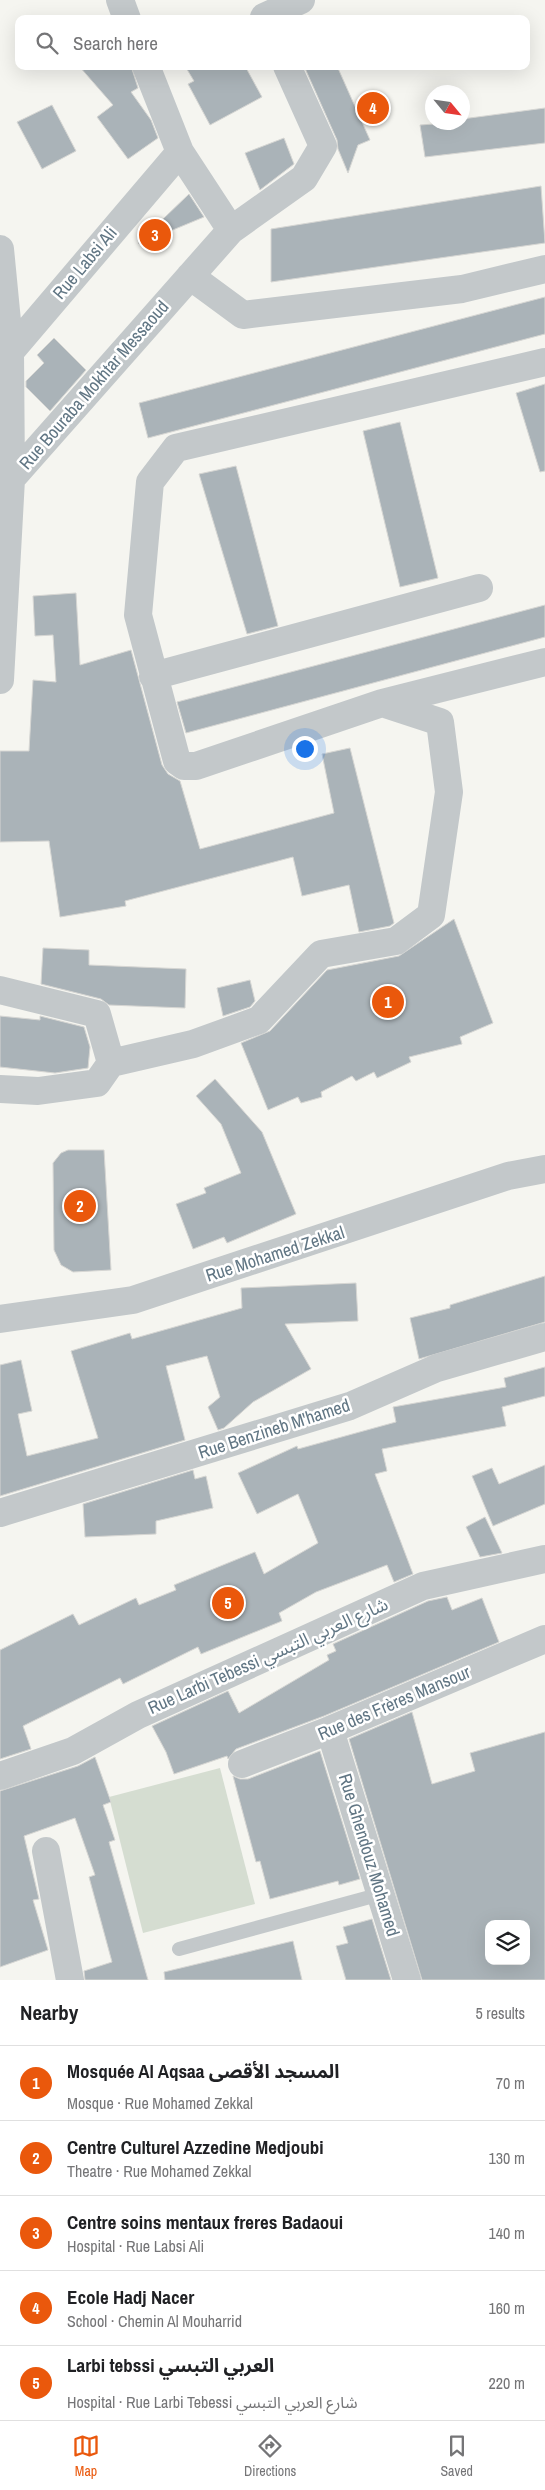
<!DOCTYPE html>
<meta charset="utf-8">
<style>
:root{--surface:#fff;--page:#f2f2f2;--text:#202124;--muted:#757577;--line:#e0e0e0;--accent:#ea580c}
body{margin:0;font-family:"Archivo Narrow","Noto Sans Arabic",sans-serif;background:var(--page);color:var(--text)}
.controls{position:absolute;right:15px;bottom:15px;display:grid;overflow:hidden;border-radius:10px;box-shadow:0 5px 20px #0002}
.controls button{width:45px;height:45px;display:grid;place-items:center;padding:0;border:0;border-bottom:1px solid var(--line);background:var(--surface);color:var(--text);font:25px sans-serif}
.compass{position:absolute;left:425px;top:85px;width:45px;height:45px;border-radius:50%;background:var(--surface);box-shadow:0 5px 20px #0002;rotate:119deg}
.you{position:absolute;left:304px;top:748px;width:18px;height:18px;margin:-12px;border:4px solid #fff;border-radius:50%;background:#1a73e8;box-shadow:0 0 0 8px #1a73e833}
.badge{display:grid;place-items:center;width:32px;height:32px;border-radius:50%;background:var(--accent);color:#fff;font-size:16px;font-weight:700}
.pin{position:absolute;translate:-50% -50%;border:2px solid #fff;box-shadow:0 1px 5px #0006}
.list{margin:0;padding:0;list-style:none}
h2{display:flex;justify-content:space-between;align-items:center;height:65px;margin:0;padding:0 20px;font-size:21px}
h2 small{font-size:16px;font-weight:400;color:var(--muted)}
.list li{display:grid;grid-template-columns:32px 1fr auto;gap:15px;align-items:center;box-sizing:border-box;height:75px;padding:0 20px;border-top:1px solid var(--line)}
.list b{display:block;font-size:19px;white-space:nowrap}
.list p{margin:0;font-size:16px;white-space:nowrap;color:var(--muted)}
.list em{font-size:16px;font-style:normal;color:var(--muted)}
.icon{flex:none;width:28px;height:28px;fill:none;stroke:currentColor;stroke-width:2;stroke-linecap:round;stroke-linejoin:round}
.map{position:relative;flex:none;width:545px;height:1980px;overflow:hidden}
.search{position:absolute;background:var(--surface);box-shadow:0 5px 20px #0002;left:15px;right:15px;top:15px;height:55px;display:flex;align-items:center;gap:12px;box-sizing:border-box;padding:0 18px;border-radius:10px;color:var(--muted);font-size:19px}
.sheet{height:440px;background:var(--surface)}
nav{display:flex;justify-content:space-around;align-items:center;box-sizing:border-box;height:70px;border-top:1px solid var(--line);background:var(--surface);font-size:14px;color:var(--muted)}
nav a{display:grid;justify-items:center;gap:2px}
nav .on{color:var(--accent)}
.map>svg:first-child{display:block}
</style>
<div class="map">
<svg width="545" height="1980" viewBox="0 0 545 1980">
<rect width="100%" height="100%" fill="#f5f5f0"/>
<path fill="#d5ddd1" d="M220,1768L255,1904L143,1933L109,1797Z"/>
<path fill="#aab3b8" stroke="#d6d6d3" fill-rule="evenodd" d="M79,66H131L138,88L131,92L151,120L158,138L128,159L97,117L113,105Z
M185,66H245L262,97L210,125L188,84L194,81Z
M304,66H337L370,140L358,145L348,173L338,149L337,140Z
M52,105L76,151L42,169L17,122Z
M545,108V143L425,157L420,125L462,122V119Z
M284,138L294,164L260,190L245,153Z
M541,186L545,243L271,282V229Z
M189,194L204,217L139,244L138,243Z
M545,297V334L148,438L139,403Z
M54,338L86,370L50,411L26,387V381L44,363L37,355Z
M545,384V471L540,472L516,393Z
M400,422L438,578L400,587L363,431Z
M236,466L278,626L247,634L199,474Z
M76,593L80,665L131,650L162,765L168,774L180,781L200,849L334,813L322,754L350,748L394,923L390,926L359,932L349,885L302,896L293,857L125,901L126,906L60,917L49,841L0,842V751H29L33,680L56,682L53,635L35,636L33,596Z
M545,605V637L186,733L177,702Z
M454,919L493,1023L460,1037L462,1044L409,1057L411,1062L377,1078L374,1072L356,1081L352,1076L321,1092L322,1097L301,1103L298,1097L268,1110L241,1043L270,1031L327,970L399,956Z
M43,948L89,950V965L186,969L185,1008L109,1005L101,999L41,984Z
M250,980L255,1001L250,1007L223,1016L217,988Z
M0,1016L40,1020V1016L84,1027L90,1047L88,1068L55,1073L0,1067Z
M215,1079L262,1132L296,1214L227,1243L224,1237L193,1249L176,1204L206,1193L204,1188L241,1173L221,1124L196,1096Z
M68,1150H104L111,1270L73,1272L61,1265L54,1250L53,1163L61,1153Z
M545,1276V1322L419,1359L410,1318L450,1308V1305Z
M356,1283L358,1321L285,1324L311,1369L253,1402L224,1428L218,1430L208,1407L220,1397L207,1356L166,1366L185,1440L0,1496V1365L21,1360L32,1411L18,1414L27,1456L98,1438L71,1351L130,1333L132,1339L242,1308L241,1288Z
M545,1367V1396L502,1407L506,1426L382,1449L387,1471L375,1474L413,1574L394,1582L387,1565L316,1592L279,1613L282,1621L201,1654L198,1647L123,1684L120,1678L23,1726L31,1749L0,1759V1650L73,1614L79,1625L136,1598L139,1605L176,1590L174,1585L255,1552L264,1574L318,1543L298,1494L257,1514L238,1473L297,1446L298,1449L396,1422L393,1407L506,1387L504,1378Z
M545,1465V1504L493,1526L472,1476L492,1468L499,1484Z
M193,1470L195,1479L206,1476L213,1508L156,1521V1534L85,1537L83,1504Z
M485,1517L502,1553L480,1557L466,1527Z
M447,1597L452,1610L482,1598L499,1642L324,1716L236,1749L228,1759L227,1756L174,1774L166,1752L152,1726L228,1691L239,1713L329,1660L327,1655L336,1651L333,1644L428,1601Z
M412,1712L432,1784L475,1771L470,1753L545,1732V1980H422L349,1739ZM489,1924H526V1961H489Z
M320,1751L360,1879L339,1885L338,1881L270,1899L260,1861L256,1862L233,1776L240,1779H248Z
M95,1757L111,1802L103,1805L115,1840L109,1842L148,1980H85L84,1971L112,1962L89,1877L95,1875L75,1818L24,1836L39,1899L33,1900L48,1950L0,1967V1791L78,1766Z
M372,1919L391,1980H346L336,1946L348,1943L343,1927Z
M293,1941L302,1980H165L164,1972Z"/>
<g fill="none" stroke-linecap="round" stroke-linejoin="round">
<path stroke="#c3c8ca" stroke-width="14" d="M179,1949L381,1894"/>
<path stroke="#c3c8ca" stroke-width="28" d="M120,0L127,19
M264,17L301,0
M146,66L180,152L231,230
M0,249L10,352L11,479L5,485
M190,276L243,315L462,289L545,269
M0,360L10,352L180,152
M153,676L479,588
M0,680L11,479L231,230L304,178L323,146L287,66
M382,703L545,662
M0,990L97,1014L111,1063L97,1083L38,1091L0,1089
M111,1063L193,1044L259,1020L321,954L396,941L431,915L449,792L440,722L382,703L196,766H184L177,761L138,615L150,482L176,448L545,362
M0,1513L350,1406L437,1368L545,1337
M330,1730L407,1980
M242,1764L330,1730L545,1639
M0,1776L73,1751L138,1715L423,1586L545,1559
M46,1851L70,1980"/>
<path stroke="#c3c8ca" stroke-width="28" d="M0,1319L133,1300L508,1176L545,1169"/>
</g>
<g text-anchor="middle" stroke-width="5" stroke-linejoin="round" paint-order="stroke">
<g font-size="18" fill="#617684" stroke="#fff">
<text transform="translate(85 263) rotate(-50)" y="6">Rue Labsi Ali</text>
<text transform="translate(94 385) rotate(-49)" y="6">Rue Bouraba Mokhtar Messaoud</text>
<text transform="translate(275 1254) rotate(-18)" y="6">Rue Mohamed Zekkal</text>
<text transform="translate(274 1429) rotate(-18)" y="6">Rue Benzineb M'hamed</text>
<text transform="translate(268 1656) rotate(-24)" y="6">Rue Larbi Tebessi شارع العربي التبسي</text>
<text transform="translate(394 1703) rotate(-23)" y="6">Rue des Frères Mansour</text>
<text transform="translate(369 1855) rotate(73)" y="6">Rue Ghendouz Mohamed</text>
</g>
</g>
</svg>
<div class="controls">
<button><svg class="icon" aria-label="layers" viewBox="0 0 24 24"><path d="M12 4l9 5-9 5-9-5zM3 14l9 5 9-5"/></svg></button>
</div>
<svg class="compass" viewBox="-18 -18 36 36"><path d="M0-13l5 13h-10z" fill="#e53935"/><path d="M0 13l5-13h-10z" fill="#757577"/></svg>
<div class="you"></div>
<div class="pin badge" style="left:388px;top:1002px">1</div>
<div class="pin badge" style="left:80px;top:1206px">2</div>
<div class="pin badge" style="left:155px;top:235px">3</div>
<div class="pin badge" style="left:373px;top:108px">4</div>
<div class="pin badge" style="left:228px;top:1603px">5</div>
<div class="search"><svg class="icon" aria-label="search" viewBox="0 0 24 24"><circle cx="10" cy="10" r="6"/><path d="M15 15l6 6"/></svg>Search here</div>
</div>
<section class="sheet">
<h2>Nearby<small>5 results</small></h2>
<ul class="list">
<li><span class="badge">1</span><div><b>Mosquée Al Aqsaa المسجد الأقصى</b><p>Mosque · Rue Mohamed Zekkal</p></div><em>70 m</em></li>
<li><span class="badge">2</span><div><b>Centre Culturel Azzedine Medjoubi</b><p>Theatre · Rue Mohamed Zekkal</p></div><em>130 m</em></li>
<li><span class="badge">3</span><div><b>Centre soins mentaux freres Badaoui</b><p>Hospital · Rue Labsi Ali</p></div><em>140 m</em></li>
<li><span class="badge">4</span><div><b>Ecole Hadj Nacer</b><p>School · Chemin Al Mouharrid</p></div><em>160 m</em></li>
<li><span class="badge">5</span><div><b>Larbi tebssi العربي التبسي</b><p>Hospital · Rue Larbi Tebessi شارع العربي التبسي</p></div><em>220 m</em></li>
</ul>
</section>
<nav>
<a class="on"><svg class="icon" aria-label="map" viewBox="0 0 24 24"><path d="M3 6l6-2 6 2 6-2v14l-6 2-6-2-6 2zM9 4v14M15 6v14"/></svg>Map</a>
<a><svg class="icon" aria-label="directions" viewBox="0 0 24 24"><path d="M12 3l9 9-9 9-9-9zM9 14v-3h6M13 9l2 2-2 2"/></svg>Directions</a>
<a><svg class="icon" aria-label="saved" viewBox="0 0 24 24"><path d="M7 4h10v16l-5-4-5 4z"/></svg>Saved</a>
</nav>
